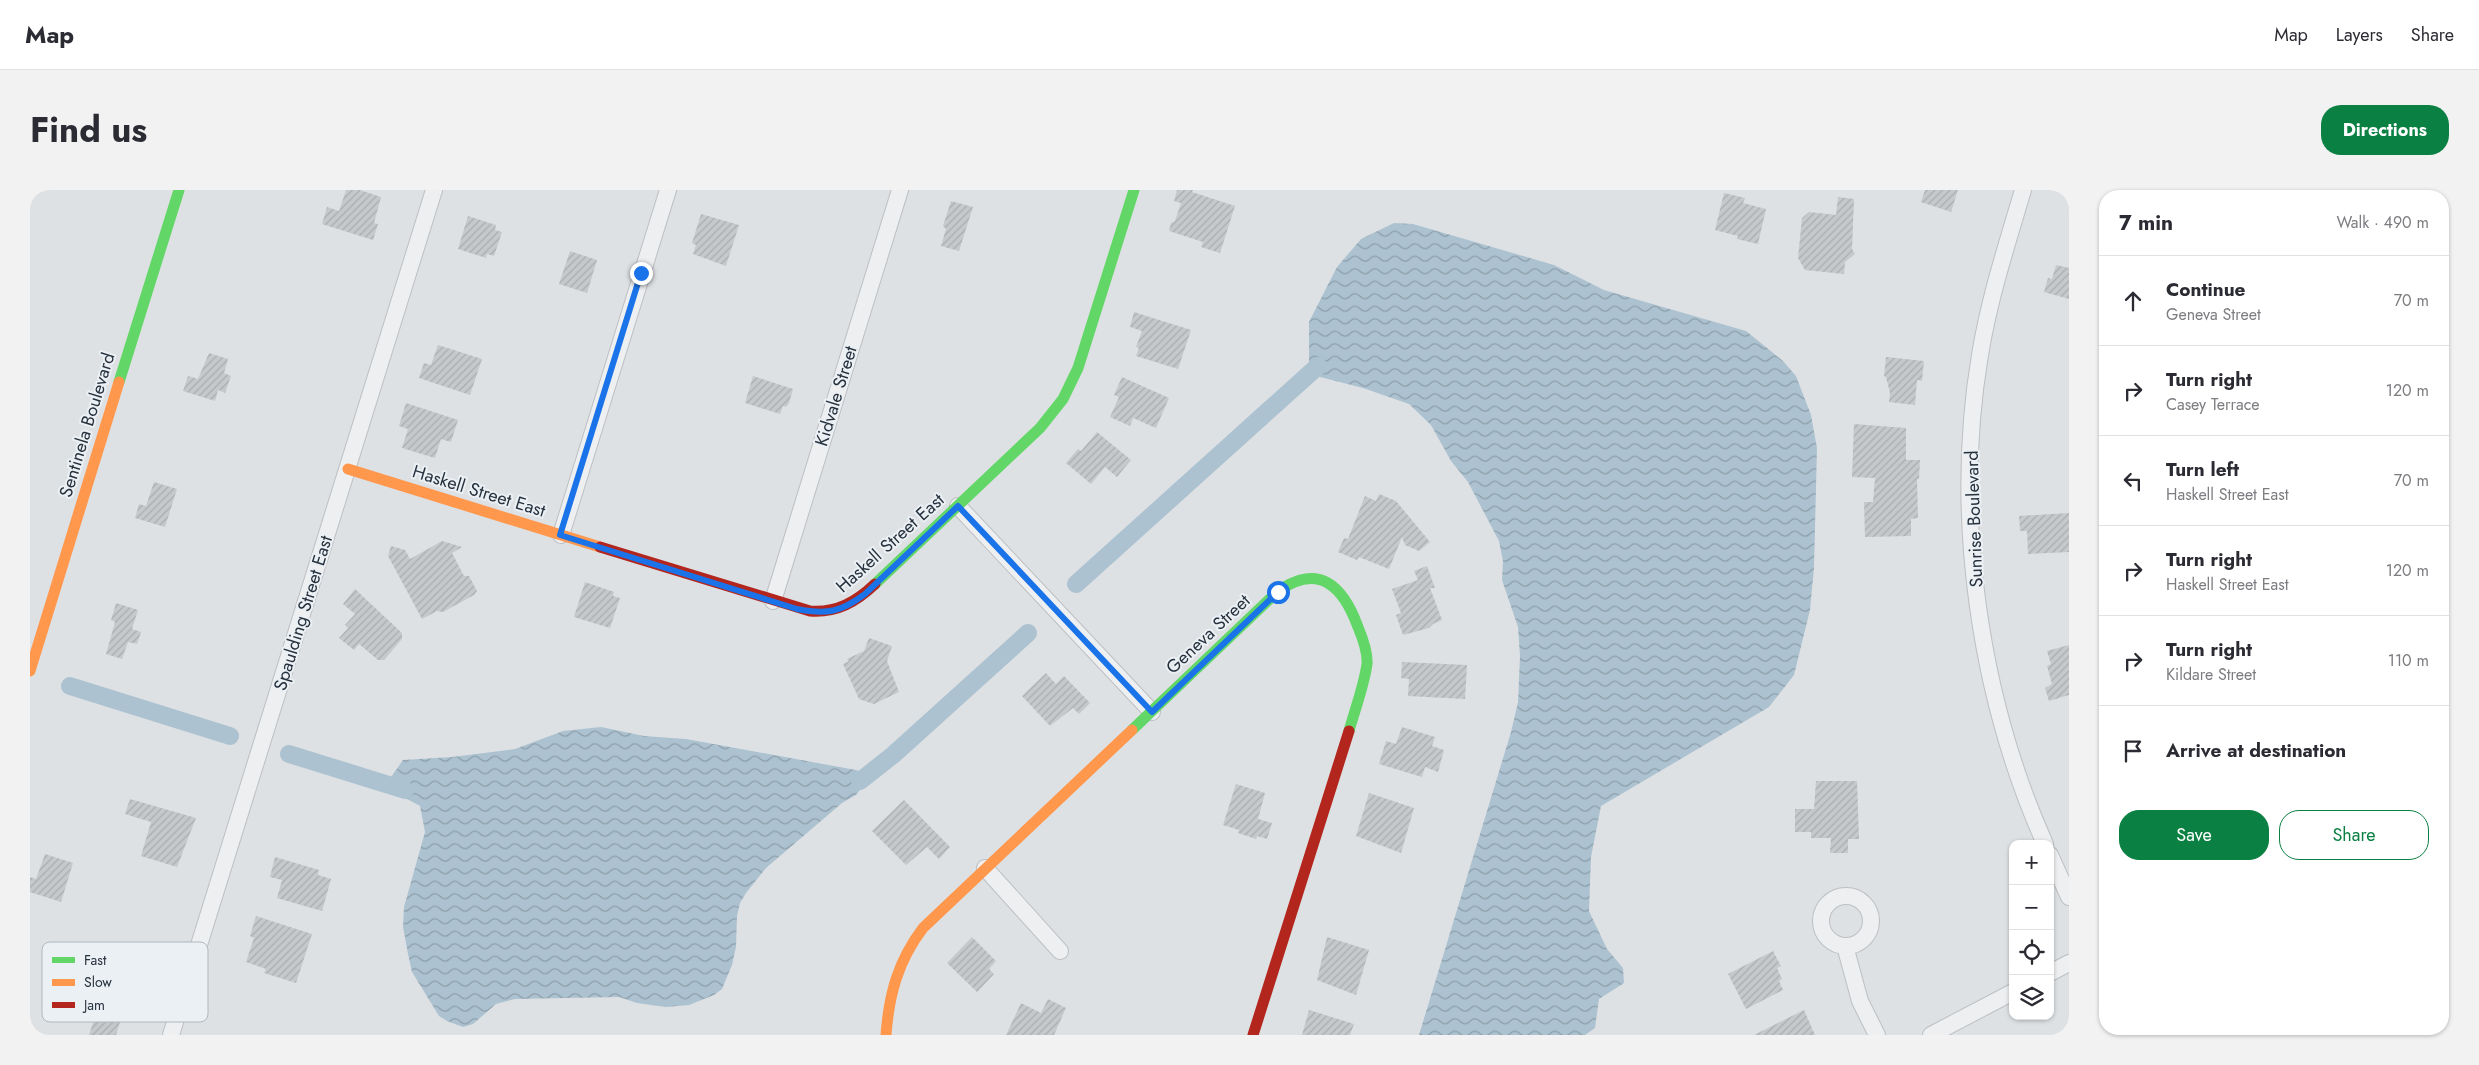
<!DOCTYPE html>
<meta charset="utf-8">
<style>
:root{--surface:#fff;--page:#f2f2f3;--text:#2b2b33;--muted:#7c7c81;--line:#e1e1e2;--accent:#0b8043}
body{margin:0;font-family:Jost,sans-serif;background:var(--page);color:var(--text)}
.controls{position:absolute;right:15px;bottom:15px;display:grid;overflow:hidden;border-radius:10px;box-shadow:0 1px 4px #0004}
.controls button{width:45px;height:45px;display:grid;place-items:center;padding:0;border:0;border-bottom:1px solid var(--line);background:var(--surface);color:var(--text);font:25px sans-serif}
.stop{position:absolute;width:15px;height:15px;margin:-11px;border:4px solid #1a73e8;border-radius:50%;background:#fff}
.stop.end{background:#1a73e8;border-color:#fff;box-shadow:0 1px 5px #0008}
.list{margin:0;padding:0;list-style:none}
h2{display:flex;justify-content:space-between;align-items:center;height:65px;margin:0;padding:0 20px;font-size:21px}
h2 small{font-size:16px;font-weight:400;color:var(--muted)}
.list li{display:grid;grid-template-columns:32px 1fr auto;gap:15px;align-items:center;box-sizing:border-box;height:90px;padding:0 20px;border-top:1px solid var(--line)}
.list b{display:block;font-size:19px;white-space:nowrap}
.list p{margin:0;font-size:16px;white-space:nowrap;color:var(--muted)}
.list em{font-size:16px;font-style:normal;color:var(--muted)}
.actions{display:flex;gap:10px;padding:15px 20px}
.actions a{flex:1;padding:11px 0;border:1px solid var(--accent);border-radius:20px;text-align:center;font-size:18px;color:var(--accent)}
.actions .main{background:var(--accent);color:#fff}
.icon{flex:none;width:28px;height:28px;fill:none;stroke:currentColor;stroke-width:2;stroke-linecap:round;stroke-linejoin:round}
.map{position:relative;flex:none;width:2039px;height:845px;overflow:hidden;border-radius:20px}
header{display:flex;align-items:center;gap:30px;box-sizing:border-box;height:70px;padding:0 25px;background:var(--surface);border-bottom:1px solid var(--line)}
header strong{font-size:24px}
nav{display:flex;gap:28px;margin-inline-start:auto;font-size:18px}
.intro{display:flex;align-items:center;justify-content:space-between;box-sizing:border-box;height:120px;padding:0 30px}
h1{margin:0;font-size:35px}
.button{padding:12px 22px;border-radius:20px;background:var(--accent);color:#fff;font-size:18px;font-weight:700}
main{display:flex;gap:30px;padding:0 30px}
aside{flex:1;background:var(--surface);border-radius:20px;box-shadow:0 1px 4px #0004}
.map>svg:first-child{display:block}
</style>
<header>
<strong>Map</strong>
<nav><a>Map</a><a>Layers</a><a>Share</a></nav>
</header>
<div class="intro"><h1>Find us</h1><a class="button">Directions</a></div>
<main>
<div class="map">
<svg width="2039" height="845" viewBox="0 0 2039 845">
<defs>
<pattern id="water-waves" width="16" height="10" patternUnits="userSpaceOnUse" patternTransform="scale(1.25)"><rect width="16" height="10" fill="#acc2d0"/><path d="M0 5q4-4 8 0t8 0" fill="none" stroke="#8c9eaa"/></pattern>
<pattern id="building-hatch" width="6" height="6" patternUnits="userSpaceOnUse" patternTransform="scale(1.25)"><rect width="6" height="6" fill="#c6c9cc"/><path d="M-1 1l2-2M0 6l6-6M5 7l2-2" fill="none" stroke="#aaadb0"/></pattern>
</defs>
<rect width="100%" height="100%" fill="#dee1e4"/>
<path fill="url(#water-waves)" d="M1364,33L1383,34L1524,75L1574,100L1716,141L1753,171L1766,186L1781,225L1787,258L1784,378L1780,420L1764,485L1739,517L1571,616L1561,667L1559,721L1577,759L1593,778L1594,793L1569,809L1565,838L1555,845H1389L1481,542L1488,512L1490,466L1488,437L1472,390L1473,371L1469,351L1438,292L1421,271L1401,235L1379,214L1333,198L1290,187L1279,172V132L1307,77L1331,49Z
M571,537L614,546L656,549L826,580L833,583L838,590L826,605L812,613L736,678L716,703L710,713L707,726L706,757L702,775L692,799L684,805L659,815L636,817L607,813L589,807L485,809L466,814L443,834L433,837L417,831L409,826L382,782L378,764L373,737L374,717L395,642L390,616L357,598L361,587L373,570L422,567L485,559L533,541Z"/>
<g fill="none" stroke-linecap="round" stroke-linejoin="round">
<path stroke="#acc2d0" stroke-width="18" d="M1046,394L1288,176
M40,496L200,546
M259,564L375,600
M830,591L863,565L998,443"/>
</g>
<path fill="url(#building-hatch)" d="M316,0H330L351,7L344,33L348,34L343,50L292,34L297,17L309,21Z
M1147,0H1163L1162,2L1205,16L1190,63L1171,57L1173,52L1139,41L1141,33L1145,31L1151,13L1144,11Z
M1895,0H1928L1921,22L1891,12Z
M1694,3L1715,8L1713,13L1736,19L1728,54L1707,49L1708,46L1685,40Z
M1808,7L1824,9L1822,59L1825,64L1815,72L1814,84L1775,80L1768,68L1772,28L1779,22L1806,25Z
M921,11L943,17L929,61L911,56L916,39L913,36Z
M671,24L709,35L696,76L663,64L666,55L662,53Z
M438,26L466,35L465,40L472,42L464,66L457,64L456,68L428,59Z
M540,61L567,70L557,103L529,94Z
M2026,75L2039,78V109L2014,102L2018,88L2022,89Z
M1104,122L1161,140L1148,179L1106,166L1109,158L1106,157L1112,141L1100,137Z
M408,155L452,169L440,205L389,188L394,173L401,175Z
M179,163L198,169L194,183L201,186L195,203L188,200L185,211L153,201L158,186L168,189Z
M1856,167L1894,171L1892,191L1887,190L1885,215L1859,212L1860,203L1856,187L1854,186Z
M723,186L763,199L759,213L756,217L753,216L750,224L715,213Z
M1092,187L1139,208L1126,238L1103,228L1100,236L1080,227L1089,207L1084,205Z
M376,213L428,230L421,252L411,249L405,268L372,258L378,239L369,236Z
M1824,234L1876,238V270H1890L1889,289H1887L1888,328L1881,329V346L1835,347L1834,312H1843L1845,288L1822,287Z
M1067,242L1101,270L1087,287L1075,277L1061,294L1036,273L1048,259L1051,261Z
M124,292L147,299L135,337L105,328L109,314L116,316Z
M1349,304L1366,311L1400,352L1389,361L1375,355L1372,347L1359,379L1329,367L1327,370L1308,362L1314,348L1318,349L1335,306L1346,311Z
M2039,323V362L1998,364L1997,341H1990L1989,326Z
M412,351L432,357L422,363L434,386H439L447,401L444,405L413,422L407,421L392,429L358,366L361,356L375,360L380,369Z
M1397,376L1405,398H1400L1412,430L1403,434L1399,438L1373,445L1366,425L1371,423L1362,399L1388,390L1384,381Z
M555,392L584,402L583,406L590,408L580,438L544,427Z
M325,399L372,443V449L354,470H348L329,454L324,460L309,448L318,438L315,435L325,424L313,414Z
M86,413L108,420L102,439L111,442L107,454L98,452L92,469L76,464L85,432L81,430Z
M839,448L862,456L857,471L869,502L844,514L829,509L813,474L819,471L817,469L834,461Z
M2039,455V505L2019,511L2015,498L2022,494L2017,476L2021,474L2017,461Z
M1372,472L1437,475L1435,509L1378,506L1379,489L1371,488Z
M1016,483L1026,494L1034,486L1060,513L1049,524L1043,518L1020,536L992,506Z
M1372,537L1405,547L1402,556L1414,560L1408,582L1395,577L1392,587L1349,574L1356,551L1366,554Z
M1786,591H1827L1829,649H1818V663H1800L1801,648H1781V642H1765V619H1784Z
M1206,594L1235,603L1228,629L1242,633L1237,649L1227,646L1226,649L1208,643L1209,640L1193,635Z
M1339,603L1384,618L1371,663L1326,646Z
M100,609L166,628L147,677L111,666L121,632L95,624Z
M874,610L920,657L909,669L897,657L876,675L842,641Z
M15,664L43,673L31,712L0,702V687L6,689Z
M245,667L289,680L288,685L301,689L292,721L247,708L252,690L240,687Z
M226,726L282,744L266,793L234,783L236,779L216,772L224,748L220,746Z
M942,747L966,771L959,779L964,784L947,802L917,773Z
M1297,747L1339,760L1326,805L1287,790Z
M1743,761L1751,776L1747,778L1752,789L1749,791L1753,800L1716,819L1698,784Z
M1018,809L1036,818L1024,845H976L991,813L1011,823Z
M1279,820L1324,834L1320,845H1272Z
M1774,820L1785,845H1724Z
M67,821L91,829L86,845H59Z"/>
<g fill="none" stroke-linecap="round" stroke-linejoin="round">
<defs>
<path id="street" d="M1993,0C1977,54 1959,109 1950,165C1923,325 1949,506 2015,654
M928,316L1122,522
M531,345L638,0
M743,411L870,0
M2020,665L2039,707
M955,678L1030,761
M1791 731a25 25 0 1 1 50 0a25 25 0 1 1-50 0Z
M1815,756L1830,811L1847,845
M2020,783L2039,773
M141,845L404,0
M1901,845L1983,802"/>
</defs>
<use href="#street" stroke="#bdbfc2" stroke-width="18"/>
<use href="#street" stroke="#edeff1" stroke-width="16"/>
<path stroke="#63d668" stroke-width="11" d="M89,192L149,0
M845,394L1010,238L1033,209L1048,178L1104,0
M1102,540L1247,402C1289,372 1313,396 1328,437C1333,449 1338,462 1337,474C1334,496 1325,519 1319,541"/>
<path stroke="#ff974d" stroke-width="11" d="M318,279L570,357
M0,481L89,192
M856,845C859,804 868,771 893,738L1102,540"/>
<path stroke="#b3261e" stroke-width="11" d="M570,357L780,421C807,423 826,412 845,394
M1223,845L1319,541"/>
</g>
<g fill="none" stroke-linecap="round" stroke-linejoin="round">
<path stroke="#1a73e8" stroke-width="6" d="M611,83L530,345L767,419C797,425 811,422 835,404L928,316L1122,522L1248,402"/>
</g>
<g text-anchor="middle" stroke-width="4" stroke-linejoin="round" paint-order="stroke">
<g font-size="18" fill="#26313d" stroke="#ebf0f4">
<text transform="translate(806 206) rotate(-73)" y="6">Kidvale Street</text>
<text transform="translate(57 235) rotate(-73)" y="6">Sentinela Boulevard</text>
<text transform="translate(449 301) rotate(17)" y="6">Haskell Street East</text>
<text transform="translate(1944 329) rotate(-92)" y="6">Sunrise Boulevard</text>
<text transform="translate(860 353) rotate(-42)" y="6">Haskell Street East</text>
<text transform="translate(273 423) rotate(-73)" y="6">Spaulding Street East</text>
<text transform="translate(1178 444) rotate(-43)" y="6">Geneva Street</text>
</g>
</g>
<rect x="12" y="752" width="166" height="80" rx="8" fill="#ebf0f4" stroke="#b0b7bd" stroke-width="1"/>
<rect x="22" y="767" width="23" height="6" fill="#63d668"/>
<rect x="22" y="789" width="23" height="7" fill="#ff974d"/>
<rect x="22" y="812" width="23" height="6" fill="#b3261e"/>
<g font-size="14" fill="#26313d">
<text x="54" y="775">Fast</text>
<text x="54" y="797">Slow</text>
<text x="54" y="820">Jam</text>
</g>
</svg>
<div class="controls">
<button>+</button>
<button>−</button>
<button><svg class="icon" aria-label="locate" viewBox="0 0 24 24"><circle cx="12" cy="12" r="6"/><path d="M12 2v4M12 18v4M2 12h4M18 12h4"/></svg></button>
<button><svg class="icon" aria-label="layers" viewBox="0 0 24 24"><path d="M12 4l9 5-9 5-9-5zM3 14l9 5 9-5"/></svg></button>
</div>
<div class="stop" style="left:1248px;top:402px"></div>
<div class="stop end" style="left:611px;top:83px"></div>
</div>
<aside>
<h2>7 min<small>Walk · 490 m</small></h2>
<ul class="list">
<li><svg class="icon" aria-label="ahead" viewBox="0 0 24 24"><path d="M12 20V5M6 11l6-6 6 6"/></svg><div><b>Continue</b><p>Geneva Street</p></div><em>70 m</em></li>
<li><svg class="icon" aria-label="right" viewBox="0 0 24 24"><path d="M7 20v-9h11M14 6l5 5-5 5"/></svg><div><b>Turn right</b><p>Casey Terrace</p></div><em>120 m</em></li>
<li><svg class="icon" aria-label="left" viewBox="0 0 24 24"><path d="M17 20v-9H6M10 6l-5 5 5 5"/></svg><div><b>Turn left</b><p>Haskell Street East</p></div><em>70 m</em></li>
<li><svg class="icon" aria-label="right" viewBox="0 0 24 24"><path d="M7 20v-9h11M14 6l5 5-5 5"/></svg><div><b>Turn right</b><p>Haskell Street East</p></div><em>120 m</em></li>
<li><svg class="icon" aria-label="right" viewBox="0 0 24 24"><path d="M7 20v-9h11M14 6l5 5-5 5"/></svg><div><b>Turn right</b><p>Kildare Street</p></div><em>110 m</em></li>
<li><svg class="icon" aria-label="arrive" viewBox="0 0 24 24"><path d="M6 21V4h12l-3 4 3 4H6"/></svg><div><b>Arrive at destination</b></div></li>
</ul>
<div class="actions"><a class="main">Save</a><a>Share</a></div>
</aside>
</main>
